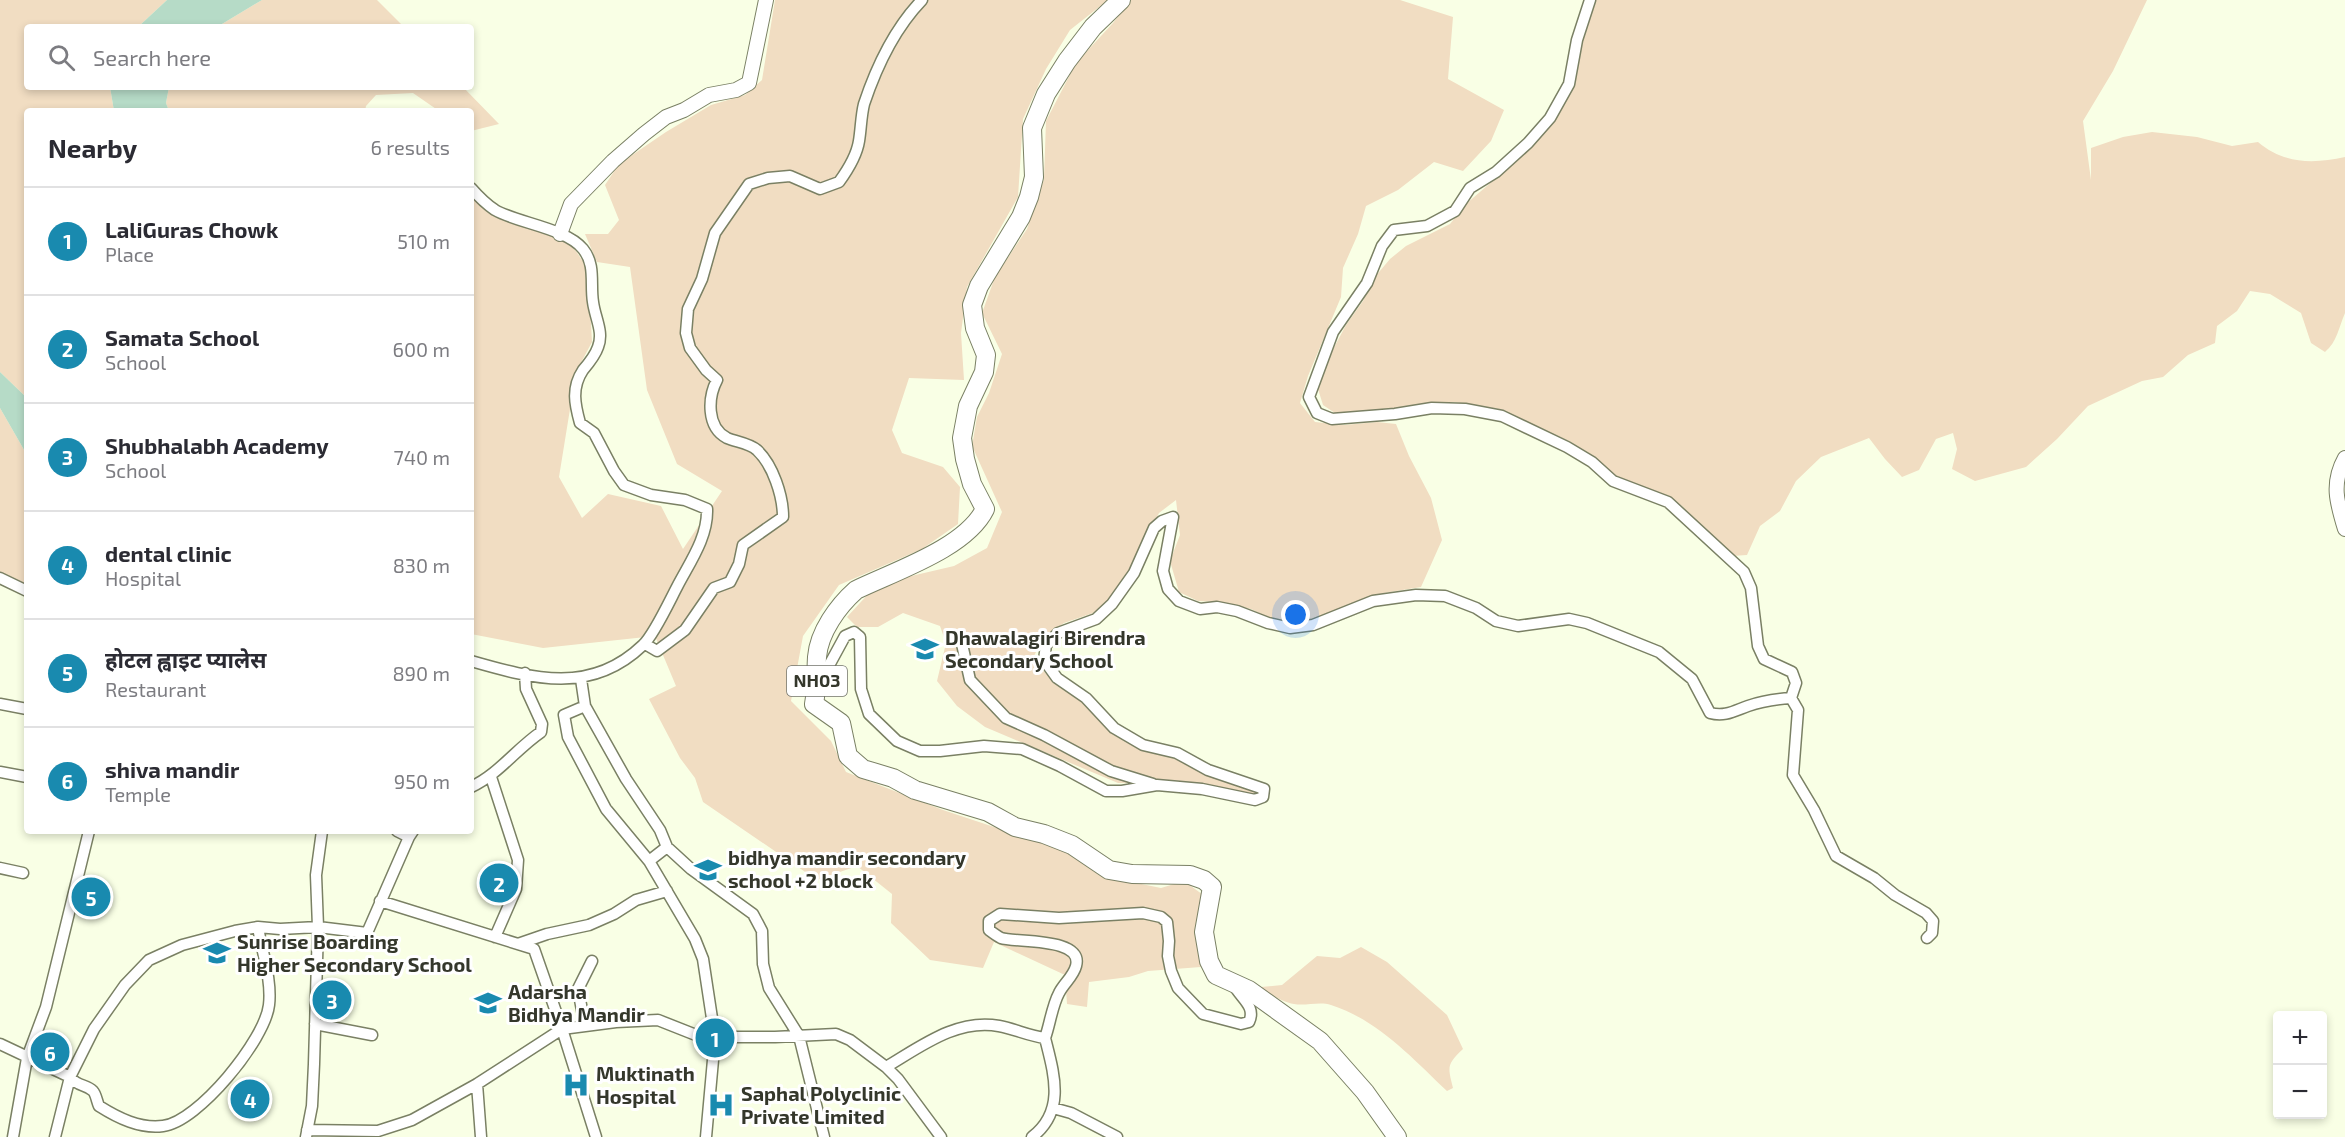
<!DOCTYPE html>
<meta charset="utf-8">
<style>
:root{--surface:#fff;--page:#f7f7f7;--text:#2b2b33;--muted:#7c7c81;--line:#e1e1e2;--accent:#198aaf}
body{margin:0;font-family:"Exo 2","Noto Sans Devanagari",sans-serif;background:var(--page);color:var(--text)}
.controls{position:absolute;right:18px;bottom:18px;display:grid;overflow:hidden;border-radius:6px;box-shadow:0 3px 9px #0003}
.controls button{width:54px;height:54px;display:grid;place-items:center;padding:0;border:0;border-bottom:2px solid var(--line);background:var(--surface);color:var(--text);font:30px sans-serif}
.you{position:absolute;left:1296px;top:615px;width:21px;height:21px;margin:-15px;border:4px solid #fff;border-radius:50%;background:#1a73e8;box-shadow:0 0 0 9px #1a73e833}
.badge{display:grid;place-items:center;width:39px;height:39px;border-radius:50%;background:var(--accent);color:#fff;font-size:20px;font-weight:700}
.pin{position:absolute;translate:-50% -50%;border:3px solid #fff;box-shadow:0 2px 6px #0006}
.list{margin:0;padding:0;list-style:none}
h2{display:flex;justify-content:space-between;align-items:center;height:78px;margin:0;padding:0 24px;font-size:26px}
h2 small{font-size:20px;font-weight:400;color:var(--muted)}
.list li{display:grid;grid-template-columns:39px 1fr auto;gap:18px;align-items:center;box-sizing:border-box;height:108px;padding:0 24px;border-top:2px solid var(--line)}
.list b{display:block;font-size:22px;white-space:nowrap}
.list p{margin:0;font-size:20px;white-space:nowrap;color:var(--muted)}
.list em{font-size:20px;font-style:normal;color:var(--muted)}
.icon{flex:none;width:33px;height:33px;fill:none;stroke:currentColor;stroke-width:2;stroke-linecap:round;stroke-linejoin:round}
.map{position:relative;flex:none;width:2345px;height:1137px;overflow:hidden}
.search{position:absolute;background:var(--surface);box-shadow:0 3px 9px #0003;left:24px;top:24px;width:450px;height:66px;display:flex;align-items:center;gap:15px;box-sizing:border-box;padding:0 21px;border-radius:6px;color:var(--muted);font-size:22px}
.panel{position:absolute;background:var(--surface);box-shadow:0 3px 9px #0003;left:24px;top:108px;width:450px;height:726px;border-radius:6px}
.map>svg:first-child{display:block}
</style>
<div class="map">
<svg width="2345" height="1137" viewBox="0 0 2345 1137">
<rect width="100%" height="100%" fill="#f9ffe5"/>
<path fill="#f1ddc2" d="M0,0H167L138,27H27V87H110L114,111H27V398L0,372Z
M262,0H377L404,27H217Z
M775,0H1108L1070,30L1046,69L1023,119L1018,197L967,287L961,333L964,380L909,378L892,430L902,453L943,467L960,487L958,524L922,549L839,585L803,636L791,701L831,741L846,772L943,810L1063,850L1102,876L1161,888L1184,881L1206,897L1196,925L1201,967L1148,971L1129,977L1089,982L1087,1007L1067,1004L1065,975L994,942L983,968L930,960L891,923L892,894L857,866L817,880L703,802L695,778L680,758L649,699L676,686L655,636L543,648L471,634V186L498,209L551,226L576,251L588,269L592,342L576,372L559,477L582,518L608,494L661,506L683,549L722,491L677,464L647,390L630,267L597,262L585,234H608L619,220L605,185L619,164L666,132L711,105L745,95L762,80Z
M1131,0H1400L1453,17L1448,79L1504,110L1491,141L1463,171L1434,162L1398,190L1366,206L1358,234L1343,268L1341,297L1308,376L1300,403L1315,422L1344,425L1377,422L1396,424L1409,456L1431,498L1442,540L1421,587L1384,593L1313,621L1293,624L1273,620L1251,609L1219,602L1198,601L1179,592L1170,561L1180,535L1176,500L1159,513L1125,577L1106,604L1093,613L1064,623L1043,638L1034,656L1042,670L1065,689L1089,707L1161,753L1245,786L1256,793L1247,795L1186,784L1118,783L985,727L957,706L937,681L946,643L940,626L903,613L878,627H857L847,617L871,591L907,577L954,566L987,548L1002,512L972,446L977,417L989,393L1002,354L982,313L995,277L1027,229L1044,179L1046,121L1076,63L1113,23Z
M1594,0H2147L2113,71L2083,121L2091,180V148L2123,137L2152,132L2197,137L2232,146L2258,142C2284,164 2313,164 2345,157V313C2339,327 2337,342 2325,352L2311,343L2301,313L2270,294L2250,291L2237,311L2217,326L2215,343L2188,355L2163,377L2142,381L2088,406L2057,439L2026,467L1975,481L1952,469L1957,449L1953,433L1936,439L1919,470L1902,477L1885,459L1869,438L1821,457L1796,481L1780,511L1760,526L1747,555L1732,556L1682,506L1616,476L1571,442L1499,409L1454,402L1338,415L1323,405L1318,389L1330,355L1346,325L1363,301L1374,278L1390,259L1406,246L1450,224L1466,204L1517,160L1542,135L1561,110L1574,82L1577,56Z
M169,87H463L499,124L471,131V111H439L413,93L376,95L366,106L365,111H169L166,103Z
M0,408L27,455V596L0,583Z
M1361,947L1387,962L1447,1015L1463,1049C1446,1065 1448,1067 1453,1088L1447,1091C1412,1058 1378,1020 1331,1005C1320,1001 1306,1006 1294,1004C1283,1002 1269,994 1261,987L1282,985L1317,956L1340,958Z"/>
<path fill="#b6dbc7" d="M167,0H262L217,27H138Z
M110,87H169L166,103L169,111H114Z
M0,372L27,398V455L0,408Z"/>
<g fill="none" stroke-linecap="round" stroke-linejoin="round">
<defs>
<path id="minor" d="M471,188C478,196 486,204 495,210C517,223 566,228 583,249C596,265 590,284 593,302C595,318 604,332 598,347C595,356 589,363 583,370C571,388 575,405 580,423L594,433L614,471L624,485L651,495L685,500L707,509C708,537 690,562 678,585C670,600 654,635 643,645C591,695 534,679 471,661
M0,578L27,591
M645,644L657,651L685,630L714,588L730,582L739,564L743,545L783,517C783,496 773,465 757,450C749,443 736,442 727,438C706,427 708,397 717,380L706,370L690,348L686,333L688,309L702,279L715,233L749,184L768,178L790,176L820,189L839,182C847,171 857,154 859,141C861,129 861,116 864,104C876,68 895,28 922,0
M962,644L970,680L1006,718L1044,735L1111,771L1153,784
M581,679L585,706L626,779L660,830L667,847L691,869L753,914L762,931L763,964L769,988L799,1036L824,1137
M820,682L845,636L854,632L860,637L861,689L869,714L897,741L920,751H940L984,746L1022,749L1060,766L1106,791H1122L1157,785L1202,789L1255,800L1263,797L1264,789L1208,770L1177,753L1143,745L1114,728L1086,698L1057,678L1044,660L1046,645L1058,633L1096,619L1112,604L1134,573L1154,528L1162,521L1173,517L1163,571L1168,589L1179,601L1200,609L1217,607L1237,611L1268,623L1290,628L1313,625L1373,601L1416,595L1445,596L1476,608L1496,621L1518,626L1569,619L1587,623L1659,652L1692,679L1710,713C1725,717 1734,711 1748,706C1762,701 1776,699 1791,698L1796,683L1792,672L1764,659L1758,646L1751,588L1744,572L1668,502L1613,481L1592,462L1567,447L1502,416L1465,409L1432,408L1395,414L1332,419L1317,413L1309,397L1333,332L1367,283L1382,246L1394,230L1427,226L1455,211L1470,188L1496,172L1528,143L1550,118L1569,84L1577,40L1590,0
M1791,698L1798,710L1793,775L1814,810L1836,856L1874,878L1895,895L1926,913L1933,921L1932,933L1927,938
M0,704L27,709
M585,706L564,715L568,737L606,809L649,861L695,939L703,959L715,1038L706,1137
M0,772L27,777
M491,777L518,860L516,889L495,937
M471,787C499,774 516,749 541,732L542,724L526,689L525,673
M397,831L409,837
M649,861L667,847
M0,868L23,873
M380,901L534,949L562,1029L596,1137
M518,944L547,934L589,925L614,914L636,900L667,891
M315,1024L372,1035
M585,1026L578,989L592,961
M0,1044L70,1077C78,1087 86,1084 93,1091C96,1094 97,1102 99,1106C118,1118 140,1129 163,1126C198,1122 265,1040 269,1005C272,980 262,952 258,927
M886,1067C920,1047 957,1018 999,1026C1015,1029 1029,1036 1045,1038C1050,1024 1052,1006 1059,993C1064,983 1073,977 1076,966C1084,937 1016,943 1001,938C997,936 993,933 989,930V921L1000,914L1059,918L1143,913L1161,917L1167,922L1169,941L1168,956L1171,971L1178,988L1203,1014L1241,1024L1249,1022C1256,1007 1242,999 1235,987
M477,1084L481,1137
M1053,1108L1071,1113L1117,1137
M307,1130L378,1131L412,1120L477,1084L562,1029L616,1022L658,1020L701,1037H775L836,1034L850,1040L886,1067L898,1079L941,1137
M13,1137L27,1058L46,1007L89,831
M55,1137L70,1077L94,1029L125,985L149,960L182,945L235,931L258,927L280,929L318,927L367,933L409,837L413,831
M306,1137L312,1106L314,1064L318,927L316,875L322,831
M1032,1137C1066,1111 1054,1074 1045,1038"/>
<path id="tertiary" d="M560,234L571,204L613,161L644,134L666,117L684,110L709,95L736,90L749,83L766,0
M2345,458C2331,483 2337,503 2345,529"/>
<path id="primary" d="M1121,0L1093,27L1067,61L1046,94L1032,128L1034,177L1029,197L1021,217L979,286L972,305L975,328L986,355L984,372L968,406L962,438L965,459L972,484L985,509C966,548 895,571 856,590C838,606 819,632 817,657C816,673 817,688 814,704L841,723L848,756L863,769L893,778L915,790L988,812L1015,827L1044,834L1072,845L1109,870L1132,874L1190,875L1204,880L1212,887L1204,932L1209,961L1216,975L1249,990L1320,1041L1365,1092L1397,1137"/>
</defs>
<use href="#minor" stroke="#7a8064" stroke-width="13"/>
<use href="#tertiary" stroke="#7a8064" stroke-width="16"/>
<use href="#primary" stroke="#7a8064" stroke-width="20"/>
<use href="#minor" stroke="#fff" stroke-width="10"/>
<use href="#tertiary" stroke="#fff" stroke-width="14"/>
<use href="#primary" stroke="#fff" stroke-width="18"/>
</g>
<defs>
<symbol id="school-bare" viewBox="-9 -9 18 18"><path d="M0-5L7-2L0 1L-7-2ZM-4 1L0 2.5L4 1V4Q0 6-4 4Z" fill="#198aaf" stroke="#fff" stroke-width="2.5" paint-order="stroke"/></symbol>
<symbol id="university-bare" viewBox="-9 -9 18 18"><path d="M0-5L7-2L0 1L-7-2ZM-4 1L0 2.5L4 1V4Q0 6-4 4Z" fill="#198aaf" stroke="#fff" stroke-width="2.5" paint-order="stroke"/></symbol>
<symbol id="hospital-bare" viewBox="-9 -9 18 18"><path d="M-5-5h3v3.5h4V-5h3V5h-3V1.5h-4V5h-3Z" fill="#198aaf" stroke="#fff" stroke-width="2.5" paint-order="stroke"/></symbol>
</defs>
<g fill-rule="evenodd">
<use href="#school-bare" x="906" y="630" width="38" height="38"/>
<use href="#university-bare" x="689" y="851" width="38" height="38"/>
<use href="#school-bare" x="198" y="934" width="38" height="38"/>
<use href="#school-bare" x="469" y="984" width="38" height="38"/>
<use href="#hospital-bare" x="557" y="1066" width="38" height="38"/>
<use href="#hospital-bare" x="702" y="1086" width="38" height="38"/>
</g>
<g text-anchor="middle" stroke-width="6" stroke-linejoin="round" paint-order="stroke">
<rect fill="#fff" stroke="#71736b" stroke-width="1.5" x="787" y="666" width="60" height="30" rx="4.5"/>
<g font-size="18" font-weight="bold" fill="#34372b">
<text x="817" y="687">NH03</text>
</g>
<g font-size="20" font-weight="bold" fill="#34372b" stroke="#fff" text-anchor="start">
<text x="945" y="645">Dhawalagiri Birendra<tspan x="945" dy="23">Secondary School</tspan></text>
<text x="728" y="865">bidhya mandir secondary<tspan x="728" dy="23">school +2 block</tspan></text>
<text x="237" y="949">Sunrise Boarding<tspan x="237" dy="23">Higher Secondary School</tspan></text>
<text x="508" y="999">Adarsha<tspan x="508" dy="23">Bidhya Mandir</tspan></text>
<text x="596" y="1081">Muktinath<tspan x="596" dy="23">Hospital</tspan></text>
<text x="741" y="1101">Saphal Polyclinic<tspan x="741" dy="23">Private Limited</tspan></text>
</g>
</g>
</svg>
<div class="controls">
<button>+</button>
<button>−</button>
</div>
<div class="you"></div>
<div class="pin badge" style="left:715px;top:1038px">1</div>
<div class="pin badge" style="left:499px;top:883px">2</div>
<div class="pin badge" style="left:332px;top:1000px">3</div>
<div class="pin badge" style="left:250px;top:1099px">4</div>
<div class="pin badge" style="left:91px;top:897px">5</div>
<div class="pin badge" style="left:50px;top:1052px">6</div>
<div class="search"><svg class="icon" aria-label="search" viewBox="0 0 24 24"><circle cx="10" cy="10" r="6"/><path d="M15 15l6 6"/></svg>Search here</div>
<section class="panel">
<h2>Nearby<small>6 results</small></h2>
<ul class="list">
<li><span class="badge">1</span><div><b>LaliGuras Chowk</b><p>Place</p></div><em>510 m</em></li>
<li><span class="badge">2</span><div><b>Samata School</b><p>School</p></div><em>600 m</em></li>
<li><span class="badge">3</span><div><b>Shubhalabh Academy</b><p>School</p></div><em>740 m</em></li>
<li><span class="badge">4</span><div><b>dental clinic</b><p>Hospital</p></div><em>830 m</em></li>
<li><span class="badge">5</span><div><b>होटल ह्वाइट प्यालेस</b><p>Restaurant</p></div><em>890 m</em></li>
<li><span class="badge">6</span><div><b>shiva mandir</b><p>Temple</p></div><em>950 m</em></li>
</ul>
</section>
</div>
